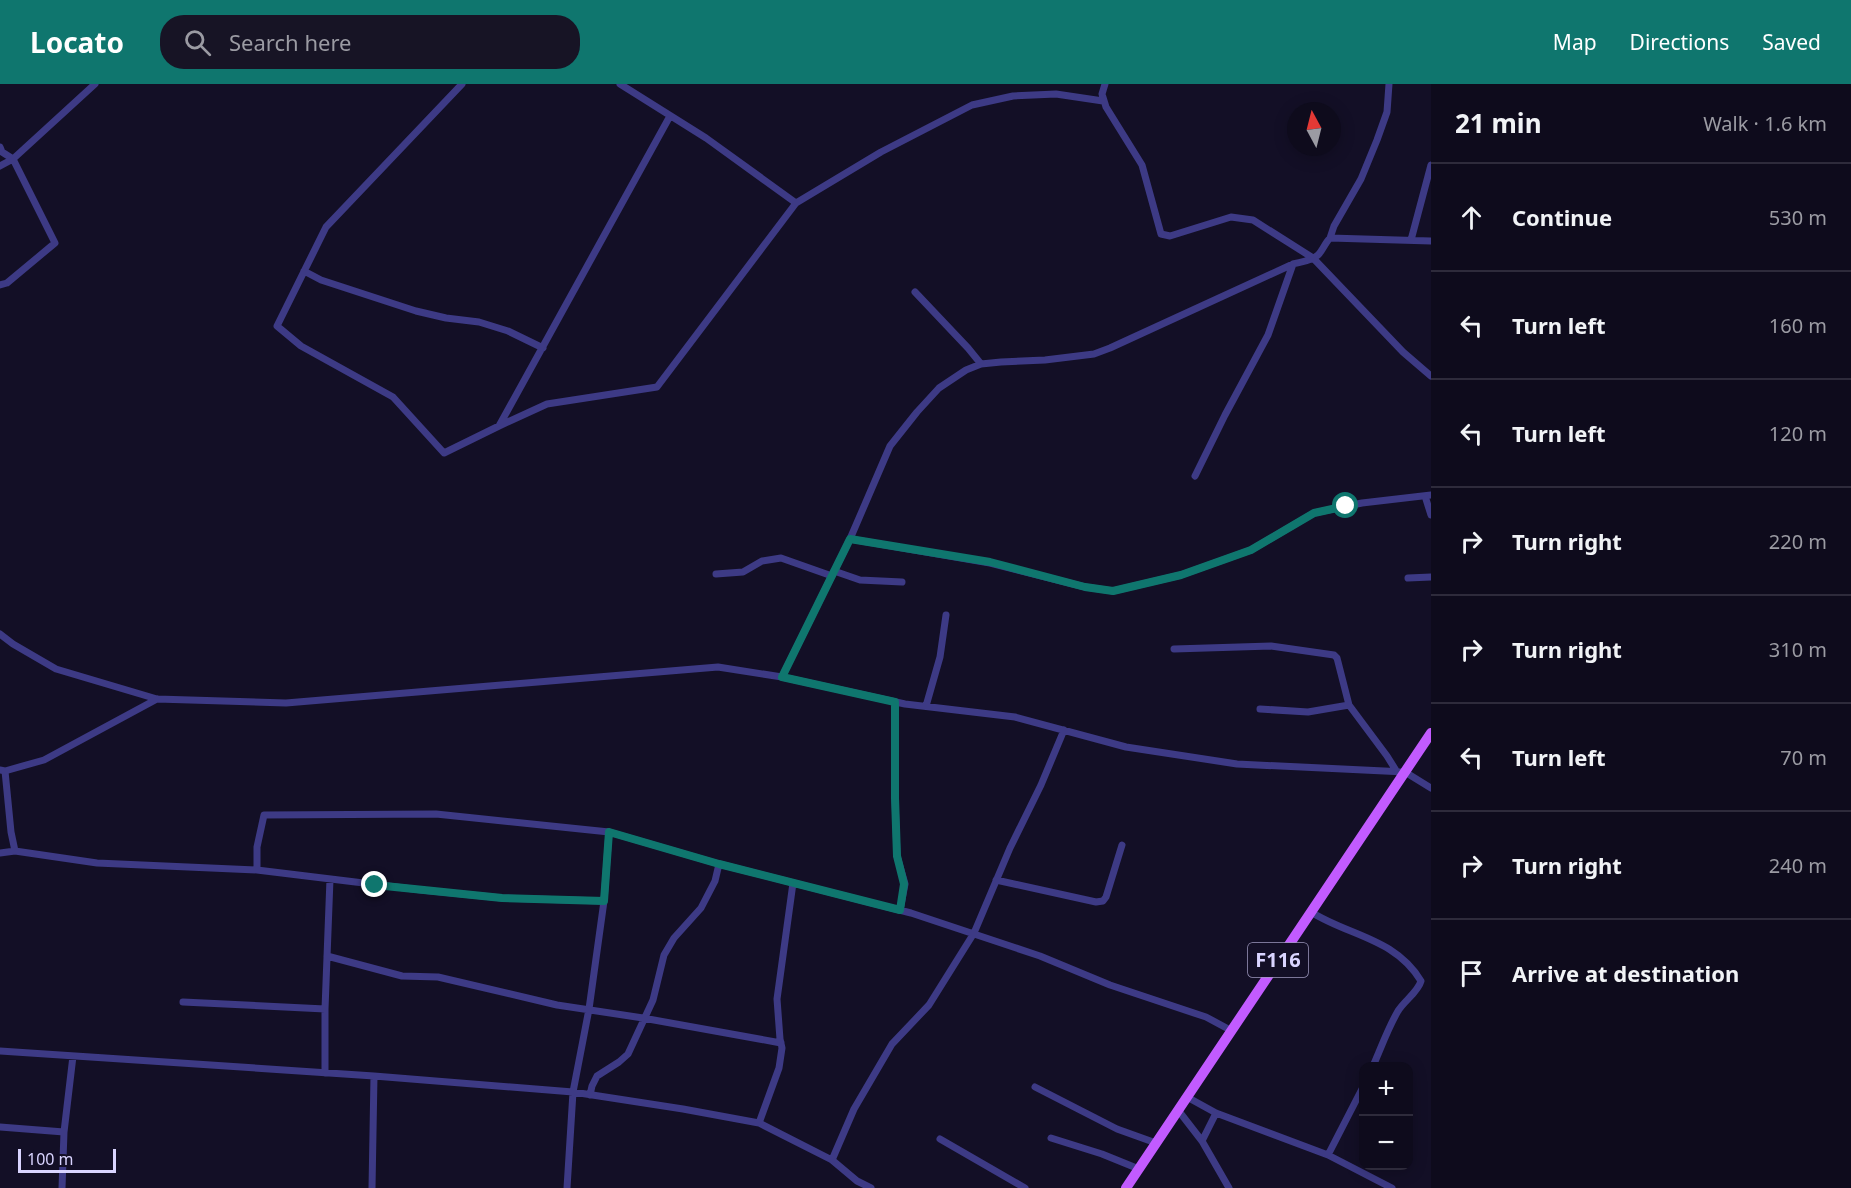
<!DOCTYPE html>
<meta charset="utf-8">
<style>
:root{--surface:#0e0b1c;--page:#171425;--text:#f1f3f6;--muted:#9b9ba3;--line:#2e2b3b;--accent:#0f766e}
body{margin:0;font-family:"Noto Sans",sans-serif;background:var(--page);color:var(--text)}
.controls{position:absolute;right:18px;bottom:18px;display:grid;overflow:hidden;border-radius:12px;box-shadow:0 3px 15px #0003}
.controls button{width:54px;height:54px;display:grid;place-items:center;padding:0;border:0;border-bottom:2px solid var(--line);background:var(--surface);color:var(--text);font:30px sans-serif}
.compass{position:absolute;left:1287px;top:18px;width:54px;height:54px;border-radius:50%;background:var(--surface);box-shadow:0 3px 15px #0003;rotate:353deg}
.scale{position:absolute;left:18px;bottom:15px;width:98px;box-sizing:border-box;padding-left:6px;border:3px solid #d9d4ff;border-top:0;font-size:16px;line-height:21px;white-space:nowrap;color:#d9d4ff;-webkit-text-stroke:4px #130f26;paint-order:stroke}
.stop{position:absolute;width:18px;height:18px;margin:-14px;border:4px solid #0f766e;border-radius:50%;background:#fff}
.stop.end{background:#0f766e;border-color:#fff;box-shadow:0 2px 6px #0008}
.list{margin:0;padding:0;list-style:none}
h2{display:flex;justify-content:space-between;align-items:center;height:78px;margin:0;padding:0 24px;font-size:26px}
h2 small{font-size:20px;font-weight:400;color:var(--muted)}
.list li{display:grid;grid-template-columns:39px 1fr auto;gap:18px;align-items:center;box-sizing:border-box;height:108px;padding:0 24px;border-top:2px solid var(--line)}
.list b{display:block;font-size:22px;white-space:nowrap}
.list em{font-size:20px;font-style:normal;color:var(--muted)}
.icon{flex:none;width:33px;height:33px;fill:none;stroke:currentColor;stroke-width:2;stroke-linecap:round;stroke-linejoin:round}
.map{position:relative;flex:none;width:1431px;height:1104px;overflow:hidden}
header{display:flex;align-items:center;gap:36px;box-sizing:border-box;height:84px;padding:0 30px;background:var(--accent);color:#fff}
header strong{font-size:28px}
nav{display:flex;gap:33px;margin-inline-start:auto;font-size:21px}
.search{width:420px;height:54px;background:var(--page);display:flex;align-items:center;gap:15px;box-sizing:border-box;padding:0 21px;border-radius:24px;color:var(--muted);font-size:22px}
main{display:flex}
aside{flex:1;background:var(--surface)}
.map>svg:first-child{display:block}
</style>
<header>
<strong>Locato</strong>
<div class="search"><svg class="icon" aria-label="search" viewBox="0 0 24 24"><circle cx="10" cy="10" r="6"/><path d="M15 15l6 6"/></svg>Search here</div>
<nav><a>Map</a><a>Directions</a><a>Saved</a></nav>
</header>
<main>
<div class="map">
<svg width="1431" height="1104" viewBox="0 0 1431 1104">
<rect width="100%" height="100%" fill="#130f26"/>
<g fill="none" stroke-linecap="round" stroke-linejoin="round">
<path stroke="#3d3a85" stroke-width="7" d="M462,0L326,143L277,242L301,262L393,313L444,369L499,342L670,32
M620,0L706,54L796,119L881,68L972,21L1013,12L1056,10L1103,17
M1105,0L1102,10L1106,23L1142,81L1161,150L1170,152L1231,133L1253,136L1313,174L1403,268L1431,292
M0,63L2,68L13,75L55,159L7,199L0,201
M0,82L13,75L95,0
M1330,154L1334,142L1361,95L1377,56L1387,28L1389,0
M1411,156L1431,81
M304,187L321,196L416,227L446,234L479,238L508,247L543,264
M915,208L968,264L981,280
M499,342L547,320L657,303L796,119
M1195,392L1225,331L1268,251L1293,180
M1425,412L1431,431
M850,455L990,479L1085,503L1113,507L1181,491L1251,466L1314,429L1362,419L1431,411
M834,487L860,496L902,498
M716,490L743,488L762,477L781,474L832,492
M1408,494L1431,493
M0,550L13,560L56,585L157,615L286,619L718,583L782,593L905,620L1015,633L1126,663L1237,680L1405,688L1431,704
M1174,565L1271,562L1334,571L1337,574L1349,621L1387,672L1397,688
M782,593L850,455L890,362L917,328L939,304L966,286L981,280L1001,278L1045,276L1094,270L1110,264L1293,180C1300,178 1312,177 1318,171C1323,166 1325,159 1330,154L1431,157
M895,618V714L897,772L905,800L900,826
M926,622L940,573L946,531
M1260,625L1308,628L1349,621
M0,686L5,687L44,676L157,615
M5,687L11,748L15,767L97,779L257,786V763L264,731L436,730L609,748L719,780L911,829L1040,872L1110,901L1206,933L1232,947
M0,769L15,767
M257,786L421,806L502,814L604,817
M996,796L1096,818L1103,817L1106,813L1122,761
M1311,828C1349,852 1395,854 1421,897C1418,908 1405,916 1398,927C1388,944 1381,964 1373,982
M327,872L402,892L438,893L557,921L643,934L781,959
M183,918L325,925
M0,967L374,992L573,1008L683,1025L759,1039L832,1076L857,1097L871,1104
M325,989V925L330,795
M1035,1003L1117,1045L1156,1059
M590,1011L592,1002L597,992L619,978L628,970L653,916L664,871L674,854L701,824L715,797L719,780
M1187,1013L1216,1029L1328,1071L1392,1104
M1178,1026L1202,1057L1229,1104
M759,1039L779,984L782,964L780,955L777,915L793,799
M0,1043L64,1048
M1051,1054L1102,1070L1139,1085
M940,1055L1025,1104
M1202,1057L1216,1029
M1328,1071L1364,1001
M832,1076L854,1025L892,960L929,921L974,849L1010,764L1041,701L1064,646
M62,1104L64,1048L73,972
M372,1104L374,992
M567,1104L573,1008L589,925L604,817L609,748"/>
<path stroke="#c25bff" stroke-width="10" d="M1126,1104L1431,649"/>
</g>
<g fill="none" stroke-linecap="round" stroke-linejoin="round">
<path stroke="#0f766e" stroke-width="8" d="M375,801L502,814L604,817L609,748L719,780L900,826L904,800L897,772L895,714V618L782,593L850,455L990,478L1085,503L1113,507L1181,491L1251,466L1314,429L1346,422"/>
</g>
<g text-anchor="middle" stroke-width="5" stroke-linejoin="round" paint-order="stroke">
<rect fill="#130f26" stroke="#9e99be" stroke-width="1.5" x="1248" y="859" width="60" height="34" rx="4.5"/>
<g font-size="20" font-weight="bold" fill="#d9d4ff">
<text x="1278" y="883">F116</text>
</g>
</g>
</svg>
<div class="controls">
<button>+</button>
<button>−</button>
</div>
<svg class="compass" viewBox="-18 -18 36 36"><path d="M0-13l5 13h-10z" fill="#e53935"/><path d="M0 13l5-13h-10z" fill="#9b9ba3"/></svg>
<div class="scale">100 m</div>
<div class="stop" style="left:1346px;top:422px"></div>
<div class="stop end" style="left:375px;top:801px"></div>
</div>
<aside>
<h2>21 min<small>Walk · 1.6 km</small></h2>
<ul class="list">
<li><svg class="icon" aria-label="ahead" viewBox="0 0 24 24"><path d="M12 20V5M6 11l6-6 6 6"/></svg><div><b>Continue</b></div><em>530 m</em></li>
<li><svg class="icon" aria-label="left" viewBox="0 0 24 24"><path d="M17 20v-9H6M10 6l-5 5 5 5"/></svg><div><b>Turn left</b></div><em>160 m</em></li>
<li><svg class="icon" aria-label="left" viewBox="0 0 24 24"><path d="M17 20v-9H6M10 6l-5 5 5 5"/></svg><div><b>Turn left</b></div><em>120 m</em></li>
<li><svg class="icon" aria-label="right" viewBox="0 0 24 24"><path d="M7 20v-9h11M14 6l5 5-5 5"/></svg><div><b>Turn right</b></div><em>220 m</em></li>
<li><svg class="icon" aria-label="right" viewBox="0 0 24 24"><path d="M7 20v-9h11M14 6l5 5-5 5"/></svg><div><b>Turn right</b></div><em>310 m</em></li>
<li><svg class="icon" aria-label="left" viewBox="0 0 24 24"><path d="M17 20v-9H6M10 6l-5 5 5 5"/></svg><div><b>Turn left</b></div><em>70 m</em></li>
<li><svg class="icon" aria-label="right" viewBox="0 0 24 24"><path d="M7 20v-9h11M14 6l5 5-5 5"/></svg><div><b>Turn right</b></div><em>240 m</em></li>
<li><svg class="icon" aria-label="arrive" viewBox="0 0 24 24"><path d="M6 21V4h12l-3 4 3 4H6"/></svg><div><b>Arrive at destination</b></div></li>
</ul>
</aside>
</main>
